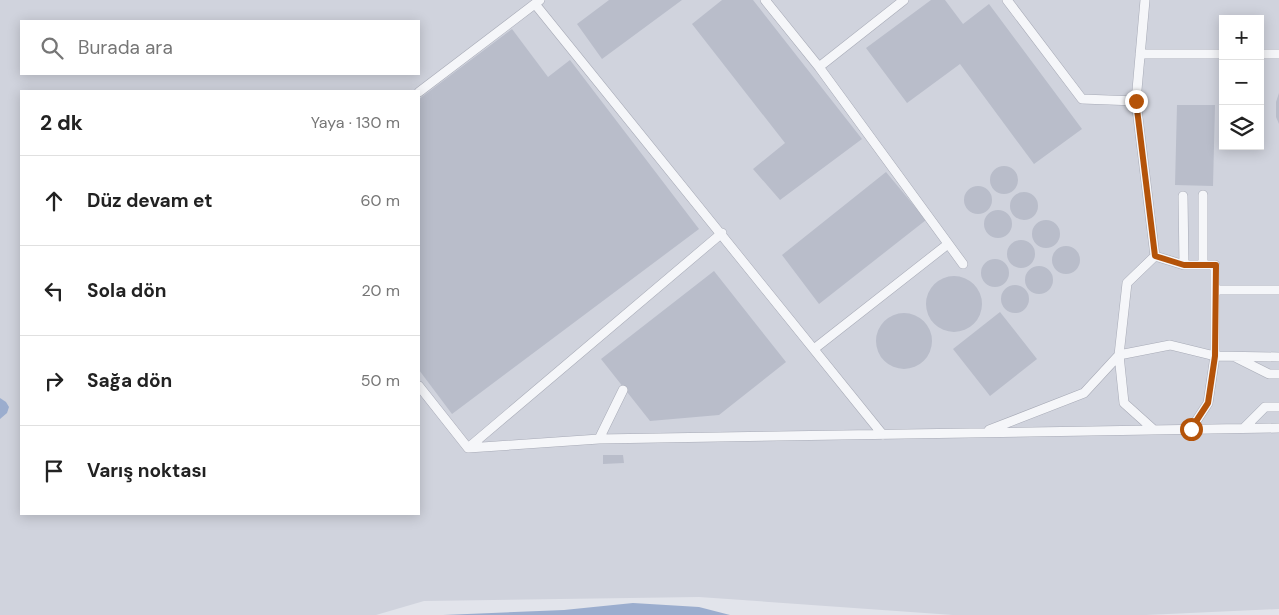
<!DOCTYPE html>
<html lang="tr">
<meta charset="utf-8">
<style>
:root{--surface:#fff;--page:#f6f6f6;--text:#222;--muted:#767676;--line:#e0e0e0}
body{margin:0;font-family:"DM Sans",sans-serif;background:var(--page);color:var(--text)}
.controls{position:absolute;right:15px;top:15px;display:grid;overflow:hidden;border-radius:0px;box-shadow:0 2px 12px #0003}
.controls button{width:45px;height:45px;display:grid;place-items:center;padding:0;border:0;border-bottom:1px solid var(--line);background:var(--surface);color:var(--text);font:25px sans-serif}
.stop{position:absolute;width:15px;height:15px;margin:-11px;border:4px solid #b45309;border-radius:50%;background:#fff}
.stop.end{background:#b45309;border-color:#fff;box-shadow:0 1px 5px #0008}
.list{margin:0;padding:0;list-style:none}
h2{display:flex;justify-content:space-between;align-items:center;height:65px;margin:0;padding:0 20px;font-size:21px}
h2 small{font-size:16px;font-weight:400;color:var(--muted)}
.list li{display:grid;grid-template-columns:32px 1fr auto;gap:15px;align-items:center;box-sizing:border-box;height:90px;padding:0 20px;border-top:1px solid var(--line)}
.list b{display:block;font-size:19px;white-space:nowrap}
.list em{font-size:16px;font-style:normal;color:var(--muted)}
.icon{flex:none;width:28px;height:28px;fill:none;stroke:currentColor;stroke-width:2;stroke-linecap:round;stroke-linejoin:round}
.map{position:relative;flex:none;width:1279px;height:615px;overflow:hidden}
.search{position:absolute;background:var(--surface);box-shadow:0 2px 12px #0003;left:20px;top:20px;width:400px;height:55px;display:flex;align-items:center;gap:12px;box-sizing:border-box;padding:0 18px;border-radius:0px;color:var(--muted);font-size:19px}
.panel{position:absolute;background:var(--surface);box-shadow:0 2px 12px #0003;left:20px;top:90px;width:400px;height:425px;border-radius:0px}
.map>svg:first-child{display:block}
</style>
<div class="map">
<svg width="1279" height="615" viewBox="0 0 1279 615">
<rect width="100%" height="100%" fill="#e2e4eb"/>
<path fill="#d0d3dd" fill-rule="evenodd" d="M0,0H1279V609L1146,615H953L699,597L424,601L376,615H0ZM1223,19H1260V146H1223ZM21,21H419V74H21ZM21,91H419V514H21Z"/>
<path fill="#9badce" d="M0,398L6,402L9,407L7,413L0,419Z
M633,603L699,607L730,615H443L564,610Z"/>
<path fill="#b9bdca" d="M609,0H682L602,59L577,24Z
M722,0H753L862,139L780,200L753,169L785,143L692,24Z
M931,0H945L963,24L989,4L1082,129L1034,164L960,64L907,103L866,48Z
M512,29L548,77L570,60L699,229L452,414L419,370V99Z
M1279,93V124L1276,117V102Z
M1177,105H1215L1213,186L1175,185Z
M990 180a14 14 0 1 1 28 0a14 14 0 1 1-28 0Z
M886,172L926,220L819,304L782,255Z
M964 200a14 14 0 1 1 28 0a14 14 0 1 1-28 0Z
M1010 206a14 14 0 1 1 28 0a14 14 0 1 1-28 0Z
M984 224a14 14 0 1 1 28 0a14 14 0 1 1-28 0Z
M1032 234a14 14 0 1 1 28 0a14 14 0 1 1-28 0Z
M1007 254a14 14 0 1 1 28 0a14 14 0 1 1-28 0Z
M1052 260a14 14 0 1 1 28 0a14 14 0 1 1-28 0Z
M981 273a14 14 0 1 1 28 0a14 14 0 1 1-28 0Z
M1025 280a14 14 0 1 1 28 0a14 14 0 1 1-28 0Z
M714,271L786,362L719,415L650,421L601,359Z
M926 304a28 28 0 1 1 56 0a28 28 0 1 1-56 0Z
M1001 299a14 14 0 1 1 28 0a14 14 0 1 1-28 0Z
M1000,312L1037,359L990,396L953,349Z
M876 341a28 28 0 1 1 56 0a28 28 0 1 1-56 0Z
M603,455H623L624,463L603,464Z"/>
<g fill="none" stroke-linecap="round" stroke-linejoin="round">
<defs>
<path id="lane" d="M765,0L819,67L963,264
M1007,0L1082,99L1136,101
M1145,0L1136,101L1155,256
M535,4L883,435
M1140,54H1223
M1260,54H1279
M819,67L904,0
M419,92L540,0
M1203,195V265
M1183,196L1184,265
M1215,290H1279
M814,349L948,244
M1237,358L1269,374H1279
M419,386L468,448
M1244,428L1265,407H1279
M989,430L1084,393L1119,355L1170,345L1215,356L1279,357
M1154,430L1124,403L1119,355L1127,283L1155,256L1184,265H1215V356L1208,403L1191,429
M599,439L623,390
M468,448L599,439L1279,428
M468,448L722,233"/>
</defs>
<use href="#lane" stroke="#a7aab6" stroke-width="10"/>
<use href="#lane" stroke="#f5f6f9" stroke-width="9"/>
</g>
<g fill="none" stroke-linecap="round" stroke-linejoin="round">
<path stroke="#b45309" stroke-width="6" d="M1136,101L1155,256L1184,265H1216L1215,356L1208,403L1191,429"/>
</g>
</svg>
<div class="controls">
<button>+</button>
<button>−</button>
<button><svg class="icon" aria-label="layers" viewBox="0 0 24 24"><path d="M12 4l9 5-9 5-9-5zM3 14l9 5 9-5"/></svg></button>
</div>
<div class="stop" style="left:1191px;top:429px"></div>
<div class="stop end" style="left:1136px;top:101px"></div>
<div class="search"><svg class="icon" aria-label="search" viewBox="0 0 24 24"><circle cx="10" cy="10" r="6"/><path d="M15 15l6 6"/></svg>Burada ara</div>
<section class="panel">
<h2>2 dk<small>Yaya · 130 m</small></h2>
<ul class="list">
<li><svg class="icon" aria-label="ahead" viewBox="0 0 24 24"><path d="M12 20V5M6 11l6-6 6 6"/></svg><div><b>Düz devam et</b></div><em>60 m</em></li>
<li><svg class="icon" aria-label="left" viewBox="0 0 24 24"><path d="M17 20v-9H6M10 6l-5 5 5 5"/></svg><div><b>Sola dön</b></div><em>20 m</em></li>
<li><svg class="icon" aria-label="right" viewBox="0 0 24 24"><path d="M7 20v-9h11M14 6l5 5-5 5"/></svg><div><b>Sağa dön</b></div><em>50 m</em></li>
<li><svg class="icon" aria-label="arrive" viewBox="0 0 24 24"><path d="M6 21V4h12l-3 4 3 4H6"/></svg><div><b>Varış noktası</b></div></li>
</ul>
</section>
</div>
